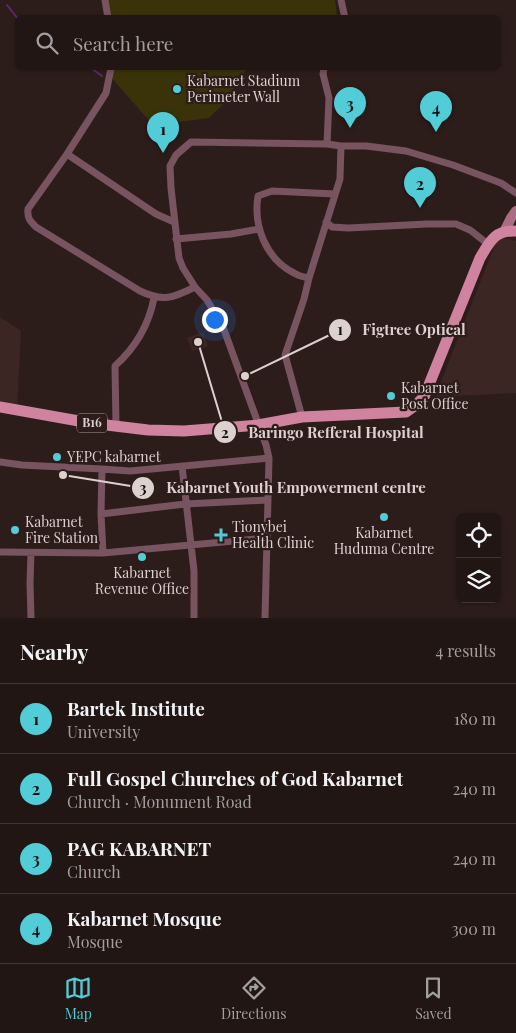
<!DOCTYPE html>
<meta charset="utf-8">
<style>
:root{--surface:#221614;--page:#2a1f1d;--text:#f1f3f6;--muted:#a29fa0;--line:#3f3534;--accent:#52ccd6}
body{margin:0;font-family:"Playfair Display",serif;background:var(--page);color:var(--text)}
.controls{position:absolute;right:15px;bottom:15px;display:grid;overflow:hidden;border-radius:8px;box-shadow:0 1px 4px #0004}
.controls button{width:45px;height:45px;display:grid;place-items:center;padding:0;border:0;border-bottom:1px solid var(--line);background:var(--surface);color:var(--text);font:25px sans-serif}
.you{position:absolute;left:214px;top:319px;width:18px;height:18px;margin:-12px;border:4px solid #fff;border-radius:50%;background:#1a73e8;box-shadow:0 0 0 8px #1a73e833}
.badge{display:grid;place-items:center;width:32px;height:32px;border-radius:50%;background:var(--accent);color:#111;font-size:16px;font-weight:700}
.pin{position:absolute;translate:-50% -41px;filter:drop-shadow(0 1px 2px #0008)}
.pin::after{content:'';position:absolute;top:26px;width:18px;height:15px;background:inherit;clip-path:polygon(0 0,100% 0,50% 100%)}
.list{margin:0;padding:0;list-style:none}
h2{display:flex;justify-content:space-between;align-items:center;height:65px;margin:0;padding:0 20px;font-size:21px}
h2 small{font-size:16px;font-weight:400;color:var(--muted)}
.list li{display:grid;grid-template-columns:32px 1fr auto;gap:15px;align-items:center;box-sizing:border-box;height:70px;padding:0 20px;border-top:1px solid var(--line)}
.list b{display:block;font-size:19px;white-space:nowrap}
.list p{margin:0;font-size:16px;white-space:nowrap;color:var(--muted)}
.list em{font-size:16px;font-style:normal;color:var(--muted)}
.icon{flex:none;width:28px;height:28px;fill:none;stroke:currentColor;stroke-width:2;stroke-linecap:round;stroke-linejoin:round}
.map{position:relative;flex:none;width:516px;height:618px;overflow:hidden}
.search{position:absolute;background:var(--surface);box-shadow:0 1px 4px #0004;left:15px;right:15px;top:15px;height:55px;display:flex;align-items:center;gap:12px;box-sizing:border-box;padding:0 18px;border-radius:8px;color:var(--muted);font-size:19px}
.sheet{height:345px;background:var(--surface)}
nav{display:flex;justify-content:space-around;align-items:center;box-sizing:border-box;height:70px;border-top:1px solid var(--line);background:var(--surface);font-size:14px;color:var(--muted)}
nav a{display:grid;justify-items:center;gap:2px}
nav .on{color:var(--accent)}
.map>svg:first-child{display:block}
</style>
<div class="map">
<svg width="516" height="618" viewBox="0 0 516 618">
<rect width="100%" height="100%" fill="#2d1d1a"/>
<path fill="#3c2623" d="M498,237L516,241V393L435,397Z
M0,317L21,331L17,407L0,405Z
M203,332L208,346L192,351L187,338Z"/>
<path fill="#3a330a" d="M103,0H335L337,17H104Z
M108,68H247L224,103L209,118L153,125L109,75Z"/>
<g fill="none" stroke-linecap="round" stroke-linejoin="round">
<path stroke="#5f2966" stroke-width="2" d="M7,5L18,19
M91,68L102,76"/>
<path stroke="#785360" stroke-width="7" d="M105,0L108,18
M341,0L345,18
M111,68L106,93L67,154L156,214L174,222
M324,68L323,74L329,98L327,144
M67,154L28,209C27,218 30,221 36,227L140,291C163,302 173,298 195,287
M326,222L332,227L348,228L427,224H456L470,230L488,244
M176,239L231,234L259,229
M309,278C304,277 298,276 294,273C266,259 253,226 258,196L272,191L335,194
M302,417L285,355L304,299L309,278L340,179L341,146
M116,426L115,366C135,348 149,324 154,298
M0,462L22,465L102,469
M182,466L194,571V618
M101,514L185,504L268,500
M0,552L103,553L267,538
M31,553L30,583L31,618
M103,553L101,514L102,469L130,471L269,458
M265,618L269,458L266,445L223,327L207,300L195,287L183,268L179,258L171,188L170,166L176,155L191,142L327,144L341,146H366L406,151L453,165L501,183L516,193"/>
<path stroke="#a96e83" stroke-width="10" d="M505,230L511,218L516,211"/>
<path stroke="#cf839e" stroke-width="11" d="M0,407L90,423L148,430L184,431L258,425L302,417L406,412L416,405L424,397L480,258C490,241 495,230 516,231"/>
</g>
<g fill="#52ccd6" stroke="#2d1d1a" stroke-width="2">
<circle cx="177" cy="89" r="5"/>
<circle cx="391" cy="396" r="5"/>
<circle cx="57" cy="457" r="5"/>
<circle cx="384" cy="517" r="5"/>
<circle cx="15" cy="530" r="5"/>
<path d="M218.5 527.5h5v5h5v5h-5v5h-5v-5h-5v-5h5z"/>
<circle cx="142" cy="557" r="5"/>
</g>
<g text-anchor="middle" stroke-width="4.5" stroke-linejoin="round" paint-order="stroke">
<rect fill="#2d1d1a" stroke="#a89b99" stroke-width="1" x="77" y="413.5" width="30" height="19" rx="4"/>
<g font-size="12" font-weight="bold" fill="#dcd1cf">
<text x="92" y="427">B16</text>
</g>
<g font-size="14" fill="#dcd1cf" stroke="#2d1d1a" text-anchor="start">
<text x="187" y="86">Kabarnet Stadium<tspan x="187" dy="16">Perimeter Wall</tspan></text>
<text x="401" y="393">Kabarnet<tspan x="401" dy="16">Post Office</tspan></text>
<text x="67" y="462">YEPC kabarnet</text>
<text x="25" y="527">Kabarnet<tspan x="25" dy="16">Fire Station</tspan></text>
<text x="232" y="532">Tionybei<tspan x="232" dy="16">Health Clinic</tspan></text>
<text x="384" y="538" text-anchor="middle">Kabarnet<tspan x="384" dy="16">Huduma Centre</tspan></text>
<text x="142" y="578" text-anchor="middle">Kabarnet<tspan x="142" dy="16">Revenue Office</tspan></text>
</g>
</g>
<path fill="none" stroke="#dcd1cf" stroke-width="2" d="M245 376L340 330M198 342L225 432M63 475L143 488"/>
<g fill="#dcd1cf" stroke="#2d1d1a" stroke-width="2">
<circle cx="245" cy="376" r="5"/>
<circle cx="198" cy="342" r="5"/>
<circle cx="63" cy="475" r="5"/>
<circle cx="340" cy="330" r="12"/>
<circle cx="225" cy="432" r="12"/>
<circle cx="143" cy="488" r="12"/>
</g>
<g font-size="15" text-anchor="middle" font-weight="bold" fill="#111">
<text x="340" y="335">1</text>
<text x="225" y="438">2</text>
<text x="143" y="493">3</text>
</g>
<g font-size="15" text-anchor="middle" font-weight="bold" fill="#dcd1cf" stroke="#2d1d1a" stroke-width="4.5" stroke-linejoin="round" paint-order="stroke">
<text x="414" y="335">Figtree Optical</text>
<text x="336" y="438">Baringo Refferal Hospital</text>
<text x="296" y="493">Kabarnet Youth Empowerment centre</text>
</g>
</svg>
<div class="controls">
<button><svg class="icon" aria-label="locate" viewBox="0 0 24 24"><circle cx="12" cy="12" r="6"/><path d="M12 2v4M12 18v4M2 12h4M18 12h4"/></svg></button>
<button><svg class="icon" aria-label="layers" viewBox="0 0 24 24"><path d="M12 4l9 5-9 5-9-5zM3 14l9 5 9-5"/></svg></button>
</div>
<div class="you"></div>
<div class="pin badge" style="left:163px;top:153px">1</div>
<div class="pin badge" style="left:420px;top:208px">2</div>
<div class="pin badge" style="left:350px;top:128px">3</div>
<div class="pin badge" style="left:436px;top:132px">4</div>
<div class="search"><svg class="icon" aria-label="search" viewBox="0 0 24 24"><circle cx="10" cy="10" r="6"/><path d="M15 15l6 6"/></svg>Search here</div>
</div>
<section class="sheet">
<h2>Nearby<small>4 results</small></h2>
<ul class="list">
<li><span class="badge">1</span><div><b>Bartek Institute</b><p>University</p></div><em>180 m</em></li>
<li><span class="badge">2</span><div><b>Full Gospel Churches of God Kabarnet</b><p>Church · Monument Road</p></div><em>240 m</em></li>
<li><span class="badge">3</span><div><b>PAG KABARNET</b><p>Church</p></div><em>240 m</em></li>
<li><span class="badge">4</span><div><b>Kabarnet Mosque</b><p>Mosque</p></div><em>300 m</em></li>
</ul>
</section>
<nav>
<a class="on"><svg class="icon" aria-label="map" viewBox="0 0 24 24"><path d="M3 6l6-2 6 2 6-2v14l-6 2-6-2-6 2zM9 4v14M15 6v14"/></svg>Map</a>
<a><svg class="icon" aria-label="directions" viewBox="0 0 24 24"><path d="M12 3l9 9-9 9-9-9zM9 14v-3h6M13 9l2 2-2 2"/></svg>Directions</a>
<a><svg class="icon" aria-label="saved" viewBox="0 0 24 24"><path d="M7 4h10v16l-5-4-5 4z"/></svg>Saved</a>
</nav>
